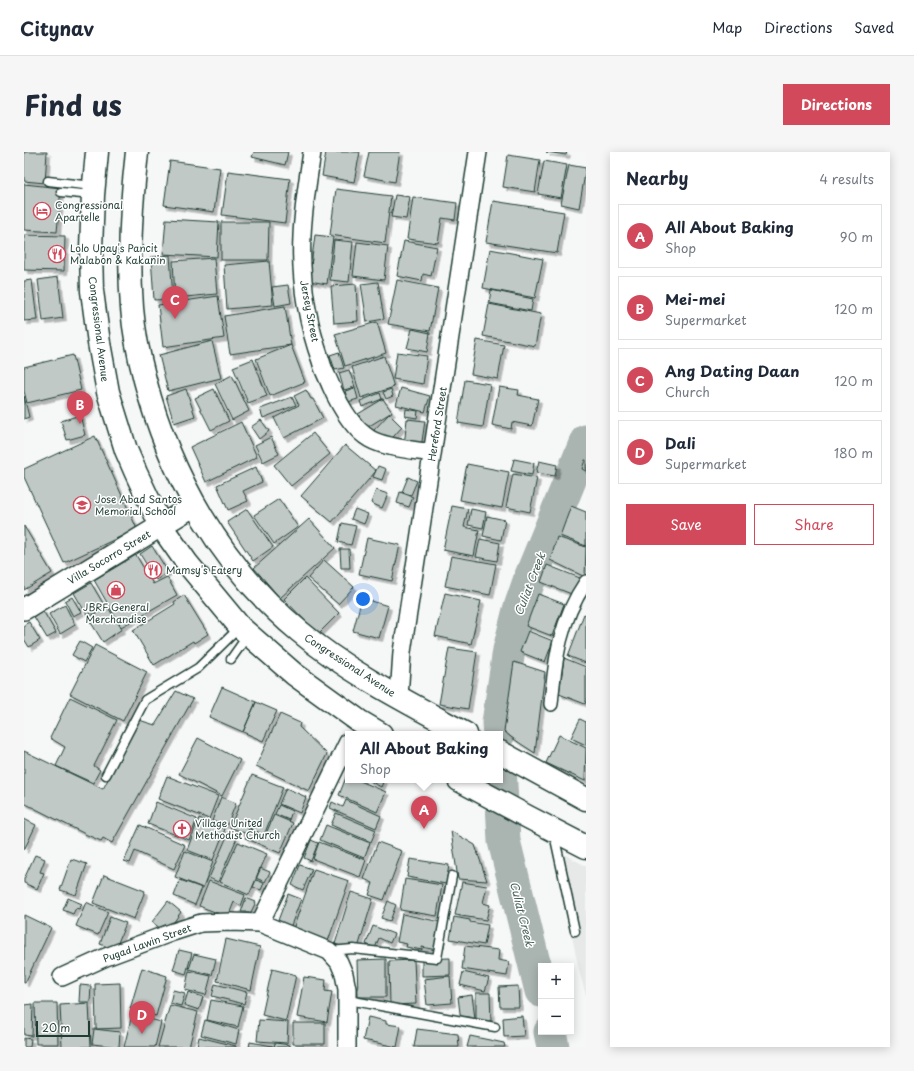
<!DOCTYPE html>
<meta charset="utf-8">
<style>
:root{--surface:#fff;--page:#f6f6f7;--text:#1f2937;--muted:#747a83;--line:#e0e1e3;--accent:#d1495b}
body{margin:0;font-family:"Playpen Sans",sans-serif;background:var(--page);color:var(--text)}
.controls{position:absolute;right:12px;bottom:12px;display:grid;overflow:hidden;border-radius:0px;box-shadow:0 2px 10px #0003}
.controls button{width:36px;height:36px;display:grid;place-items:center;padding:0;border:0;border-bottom:1px solid var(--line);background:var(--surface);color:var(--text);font:20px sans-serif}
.scale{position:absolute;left:12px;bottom:10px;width:54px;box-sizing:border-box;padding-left:4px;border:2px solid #1f3d34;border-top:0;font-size:11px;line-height:14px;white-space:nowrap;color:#1f3d34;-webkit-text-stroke:3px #fff;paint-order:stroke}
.you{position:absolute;left:339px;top:447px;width:14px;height:14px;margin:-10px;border:3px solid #fff;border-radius:50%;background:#1a73e8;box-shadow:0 0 0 6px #1a73e833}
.badge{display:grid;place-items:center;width:26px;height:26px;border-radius:50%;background:var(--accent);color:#fff;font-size:13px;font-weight:700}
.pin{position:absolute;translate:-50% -33px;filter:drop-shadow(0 1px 2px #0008)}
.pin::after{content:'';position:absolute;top:21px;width:14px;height:12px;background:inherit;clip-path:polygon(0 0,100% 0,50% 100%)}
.popup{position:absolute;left:321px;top:579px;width:158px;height:52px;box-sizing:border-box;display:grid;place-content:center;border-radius:0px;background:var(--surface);filter:drop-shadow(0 1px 3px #0005);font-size:13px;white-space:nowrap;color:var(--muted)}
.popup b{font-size:15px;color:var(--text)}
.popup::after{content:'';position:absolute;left:50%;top:100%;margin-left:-8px;border:8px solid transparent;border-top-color:var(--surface)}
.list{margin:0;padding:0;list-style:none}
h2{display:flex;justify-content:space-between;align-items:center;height:52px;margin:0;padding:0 16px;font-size:17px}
h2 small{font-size:13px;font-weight:400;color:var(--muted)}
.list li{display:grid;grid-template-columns:26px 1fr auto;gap:12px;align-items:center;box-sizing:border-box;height:64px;margin:0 8px 8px;padding:0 8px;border:1px solid var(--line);border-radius:0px}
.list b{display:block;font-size:15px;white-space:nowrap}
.list p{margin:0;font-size:13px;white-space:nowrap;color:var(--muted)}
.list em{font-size:13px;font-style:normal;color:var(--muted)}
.actions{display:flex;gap:8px;padding:12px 16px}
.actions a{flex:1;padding:9px 0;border:1px solid var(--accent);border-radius:0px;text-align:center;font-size:14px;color:var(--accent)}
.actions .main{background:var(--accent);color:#fff}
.map{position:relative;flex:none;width:562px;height:895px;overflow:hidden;border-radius:0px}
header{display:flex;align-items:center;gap:24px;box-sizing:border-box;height:56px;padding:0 20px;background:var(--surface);border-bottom:1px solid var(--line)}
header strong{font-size:19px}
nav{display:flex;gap:22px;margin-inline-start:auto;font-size:14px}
.intro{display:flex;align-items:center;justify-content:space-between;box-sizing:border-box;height:96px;padding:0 24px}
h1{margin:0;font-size:28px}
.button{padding:10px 18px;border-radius:0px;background:var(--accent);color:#fff;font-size:14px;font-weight:700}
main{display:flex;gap:24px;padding:0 24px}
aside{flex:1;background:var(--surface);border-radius:0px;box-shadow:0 2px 10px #0003}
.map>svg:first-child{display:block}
</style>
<header>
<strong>Citynav</strong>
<nav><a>Map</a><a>Directions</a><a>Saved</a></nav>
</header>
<div class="intro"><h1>Find us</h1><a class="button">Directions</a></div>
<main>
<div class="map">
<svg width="562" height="895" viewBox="0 0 562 895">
<defs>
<filter id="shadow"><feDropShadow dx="3.5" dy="3.5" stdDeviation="0" flood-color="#0004"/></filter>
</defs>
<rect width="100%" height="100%" fill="#f6f7f7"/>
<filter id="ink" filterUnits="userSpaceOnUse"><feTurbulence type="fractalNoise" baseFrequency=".025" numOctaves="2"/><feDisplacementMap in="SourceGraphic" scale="8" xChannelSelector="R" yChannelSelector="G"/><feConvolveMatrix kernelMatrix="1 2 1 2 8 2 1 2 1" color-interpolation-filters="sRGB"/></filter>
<g filter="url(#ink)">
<path fill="#e6e9e8" d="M530,697L562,714V844L555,818Z"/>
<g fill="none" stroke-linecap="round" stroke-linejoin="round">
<path stroke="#aab5b1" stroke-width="33" d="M475,582L474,571L485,498L495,458L506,426L562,289
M476,614L480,689L517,839
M526,880L529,895"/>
</g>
<path fill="#c0c9c6" stroke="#1f3d34" filter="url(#shadow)" d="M0,0H23L21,31L0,29Z
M230,0H264L261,13L228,5Z
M302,0H336L330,30L298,24Z
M345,0H376L371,30L340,24Z
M522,0H543L542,3Z
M484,3L516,8L511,40L479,35Z
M146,9L196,16L190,60L140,53Z
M520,9L543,13L537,46L514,42Z
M545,13L562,16L555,56L537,52Z
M204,19L266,27L261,71L198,63Z
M0,32L37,36L33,80L0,78Z
M312,37L367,44L361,91L306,83Z
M371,43L386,45L382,67L367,65Z
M389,45L433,51L431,68L418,66L414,91L383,87Z
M469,49L540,60L533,101L462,90Z
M142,67L195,70L193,105L139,102Z
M197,70H245L244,108H197Z
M0,83L41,84L40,119L0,118Z
M291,83L309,85L303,132L285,129Z
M310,88L329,90L325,130L306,128Z
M380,89L413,95L407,124L399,122L398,129L373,124Z
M333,90L364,94L360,128L329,124Z
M466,97L519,107L511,146L459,136Z
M146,103L149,147L130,148L127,105Z
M190,106L193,142L151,146L149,109Z
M245,109L249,153L203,157L200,113Z
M34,125L39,166L19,169L14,128Z
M8,128L13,168L0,169V129Z
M373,128L414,136L406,179L364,172Z
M354,130L360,167L343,170L337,132Z
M332,132L334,169L310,171L307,134Z
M264,133L267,151L251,154L248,135Z
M467,138L509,147L507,159L465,151Z
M194,144L200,186L139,195L134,153Z
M465,152L517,162L511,194L459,184Z
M261,154L267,193L206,202L200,164Z
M353,170L362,201L321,214L311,182Z
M388,177L406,181L403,200L383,196Z
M453,188L480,193L474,227L447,222Z
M188,189L197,226L144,239L135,203Z
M267,193L281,230L246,244L232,207Z
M315,200L320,216L311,218L306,203Z
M373,200L403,204L399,232L369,227Z
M49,203L57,238L3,251L0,239V215Z
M360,204L370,235L337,246L328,215Z
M229,207L243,244L224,251L209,215Z
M325,218L331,235L320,238L315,221Z
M208,223L225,259L208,268L191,232Z
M441,228L466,232L459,275L434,271Z
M475,235L495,238L494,243L514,247L508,274L488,270L487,277L468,273Z
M331,236L334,247L324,250L321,239Z
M377,236L406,244L401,260L372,253Z
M162,237L171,264L150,271L142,244Z
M190,237L205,269L187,278L171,246Z
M367,237L369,244L362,247L359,240Z
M282,238L287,247H289L299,266L260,286L250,266L275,253L270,244Z
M356,241L358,247L338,255L336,249Z
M0,244L5,265L0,267Z
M268,245L272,253L239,266L236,257Z
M359,247L368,260L342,276L334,262Z
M382,257L394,259L393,266L381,264Z
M365,262L378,275L363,292L349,279Z
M56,263L61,283L43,288L37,269Z
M383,267L401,269L397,296L380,294Z
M237,268L245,279L235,287L227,275Z
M217,270L233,305L182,330L166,295Z
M289,281L306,302L267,334L250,313Z
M71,284L113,377L40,411L0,325V317Z
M247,285L255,302L239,310L231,293Z
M321,293L352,319L308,370L277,344Z
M490,307L510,311L508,323L487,319Z
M561,308H562V319L558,317Z
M515,309L533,313L531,324L512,321Z
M443,312L485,320L478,356L436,348Z
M354,314L362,317L358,328L349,325Z
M232,315L238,330L219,339L224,349L204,358L193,333Z
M489,322L513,326L506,360L482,355Z
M384,325L393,329L387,343L378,340Z
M352,338L364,342L358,356L347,351Z
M376,340L389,345L385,355L373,351Z
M255,347L274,375L250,392L230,363Z
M428,354L444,357L440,375L455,378L450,404L419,398Z
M547,354L562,360V394L536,384Z
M223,357L249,395L229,409L203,370Z
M331,357L344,362L340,372L327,367Z
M447,357L462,360L459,376L444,373Z
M463,364L481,368L477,388L459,384Z
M285,367L311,396L256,446L230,416Z
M318,371L332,374L327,393L314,390Z
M0,374L28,421L0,438Z
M533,385L562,395L561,425L526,408Z
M343,386L376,393L368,429L335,422Z
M456,387L476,391L473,409L452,405Z
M128,394L144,420L132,428L116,402Z
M316,397H325L326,416H317Z
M112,403L129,432L143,425L153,443L97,475L70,428Z
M427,404L472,412L466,443L421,434Z
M300,408L330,435L314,452L284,426Z
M523,413L556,426L550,443L517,430Z
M281,426L315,461L294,482L260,447Z
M67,431L80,453L63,463L50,441Z
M421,441L457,449L447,492L411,484Z
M514,442L540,452L528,484L502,474Z
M160,443L184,482L170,491L169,489L130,513L109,478L151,452L150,450Z
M48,445L57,460L49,464L41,449Z
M338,446L364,454L355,486L329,479Z
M41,453L51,473L36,482L25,462Z
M83,454L98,477L79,490L64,466Z
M18,457L32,481L23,486L9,463Z
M560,462L562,463V511L544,504Z
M5,470L16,488L5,495L0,487V473Z
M504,479L529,489L521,510L496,500Z
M56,489L68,496L60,510L48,503Z
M71,493L123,520L99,569L46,542Z
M425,496L453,500L444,557L415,552Z
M540,506L562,515V549L561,552L535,542Z
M490,510L521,520L511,601L497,592L487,585L480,579Z
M198,535L232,550L219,580L185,565Z
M152,539L169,547L88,691L79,686L77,689L63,683L0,651V599L79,637L115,568L131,573Z
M46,545L93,568L70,614L76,618L69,631L32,614L41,595L26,586Z
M232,550L253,559L239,589L219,580Z
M256,562L276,571L275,575L303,602L285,639L232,614Z
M556,567L562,570V593L547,586Z
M535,583L562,596L561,629L522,611Z
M174,586L216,608L198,644L155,622Z
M228,623L259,635L240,683L225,676L223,682L206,675Z
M323,623L324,628H334L362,640L353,660L315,643Z
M143,624L194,644L185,667L134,647Z
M344,628H360L357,635Z
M262,636L282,645L276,661L255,652Z
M197,645L212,651L203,674L188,669Z
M322,648L357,664L352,676L306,656L308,650L319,655Z
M132,650L173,667L165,688L124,672Z
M255,653L268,659L265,668L251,662Z
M312,661L352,678L347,690L307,673Z
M250,663L269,671L256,701L221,686L225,677L241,684Z
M175,666L201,677L189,708L163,698Z
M0,667L12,673L0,698Z
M116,673L161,693L150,717L111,699L106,711L100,709Z
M302,673L346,691L340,706L296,688Z
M427,679L451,693L463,729L434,727Z
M204,682L213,686L194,730L185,726Z
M287,688L294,691L287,709L280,706Z
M214,690L243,702L225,743L196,730Z
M295,690L342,708L336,725L289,707Z
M354,690L378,699L360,748L345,743L349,731L340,727Z
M161,699L189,710L179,736L151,725Z
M11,703L21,707L16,720L20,721L13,737L0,731V727Z
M47,707L63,712L52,743L36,738Z
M386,707L425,713L422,732L383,725Z
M276,713L288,717L279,738L268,733Z
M236,716L246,720L241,730L232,726Z
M290,717L325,729L303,792L268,780Z
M80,723L121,739L110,767L69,751Z
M381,727L418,733L413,764L376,758Z
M156,728L178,736L171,753L150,744Z
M232,728L240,731L237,738L229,735Z
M185,729L221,743L217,754L210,750L204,765L175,754Z
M438,730L463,734L459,751L466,753L462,768L431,763Z
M327,740L349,747L333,799L311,792Z
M264,742L277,747L266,776L253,771Z
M44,746L58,752L55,757L52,756L49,762L39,758Z
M222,746L232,750L227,760H217Z
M144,749L157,760L142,781L128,770Z
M364,749L372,753L366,769L357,766Z
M62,750L84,760L74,783L52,774Z
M378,762L417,770L412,798L398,795V798L382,795L383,792L373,790Z
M0,763L27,776L1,831H0Z
M86,765L102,771L91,798L76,792Z
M430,765L446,768V770L464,773L460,793L426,787Z
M349,774L370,782L366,791L355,786L351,796L342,792Z
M202,787L236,795L227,838L193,829Z
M441,794L475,798L474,808L485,810L483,824L438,817Z
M155,798L168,801L162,822L149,818Z
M170,802L192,807L188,823L165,817Z
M426,806V823L398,824V807Z
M362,807V845H334L333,808Z
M390,808L392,852L366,853L365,809Z
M118,816L143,824L132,864L106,857Z
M248,817L272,823L262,869L238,863Z
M165,819L187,824L182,843L161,838Z
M439,820L465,826L461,839L436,833Z
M426,824L428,851L403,853L400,827Z
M280,825L302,828L301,839L308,840L303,870L273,865Z
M96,831L97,876L72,877L71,832Z
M191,832L223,840L220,852L188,844Z
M56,833L67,834L66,850H55Z
M494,834L495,855H476L475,835Z
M149,838L161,841L157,854L146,851Z
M164,840L179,845L175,858L160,853Z
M452,841H466L467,869H452Z
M448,843L451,867L437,869L434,845Z
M187,848L219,854L214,875L183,868Z
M11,851H33L34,892H12Z
M65,851L67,895H38L36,853Z
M9,852L8,884L0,883V853Z
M146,853L174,860L165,895H134Z
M108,862L137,870L131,895H100Z
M498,864L500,884L480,885L479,866Z
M344,865L362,869V872L377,874L373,895L339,888Z
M181,868L215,878L212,892L177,883Z
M235,868L264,870L263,891L233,889Z
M269,871H301V892H269Z
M70,877L96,880L95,895L68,892Z
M393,877L434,882L435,895H390Z
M446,884L480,891L481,895H443Z
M175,885L212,894V895H173Z
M0,886L7,887L6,895H0Z
M226,890L249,894V895H225Z
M251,891L266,893V895H250Z"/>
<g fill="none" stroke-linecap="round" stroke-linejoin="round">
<defs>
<path id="service" d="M24,29L69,34
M37,40L68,43
M207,507L224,483
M82,623L121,548L174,516L215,476
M530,682L551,779
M306,799L329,797L413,806L428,724
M324,848L471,875"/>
<path id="pedestrian" d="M527,552C531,507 536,468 562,430"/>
<path id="minor" d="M288,0C284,28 279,56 278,84C276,126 283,170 297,209C299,218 304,226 307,234C315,252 329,277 346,287C362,296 390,298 408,301
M375,545L378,500L454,0
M236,771L324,590
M38,825L82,805L149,780L177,771L207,770L236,771L305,799L315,810L320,822L323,837V895"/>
<path id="tertiary" d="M0,457L171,353"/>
<path id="secondary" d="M73,0L69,43L67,97L68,139L75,191L84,240L102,298L112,321L137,374L163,411L216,475L270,522L335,569L357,582
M113,0C107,52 104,104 108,156C110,181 115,205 121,228C146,324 198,415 275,479C325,521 385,551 442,582
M476,600L562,647
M435,628L504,665L562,695"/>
</defs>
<use href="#service" stroke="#1f3d34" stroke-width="11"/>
<use href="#pedestrian" stroke="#1f3d34" stroke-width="16"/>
<use href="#minor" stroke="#1f3d34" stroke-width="20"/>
<use href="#tertiary" stroke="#1f3d34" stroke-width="24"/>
<use href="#secondary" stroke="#1f3d34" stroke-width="25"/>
<use href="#service" stroke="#fff" stroke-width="8"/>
<use href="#pedestrian" stroke="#fff" stroke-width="13"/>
<use href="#minor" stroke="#fff" stroke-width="17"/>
<use href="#tertiary" stroke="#fff" stroke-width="21"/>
<use href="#secondary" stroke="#fff" stroke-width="22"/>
</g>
</g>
<defs>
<symbol id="hotel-ring" viewBox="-11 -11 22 22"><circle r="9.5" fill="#fff" stroke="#d1495b" stroke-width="1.5"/><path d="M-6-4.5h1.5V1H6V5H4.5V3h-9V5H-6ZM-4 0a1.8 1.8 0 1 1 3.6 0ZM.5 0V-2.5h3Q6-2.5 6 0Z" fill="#d1495b"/></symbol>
<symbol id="restaurant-ring" viewBox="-11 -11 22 22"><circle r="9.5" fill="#fff" stroke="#d1495b" stroke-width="1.5"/><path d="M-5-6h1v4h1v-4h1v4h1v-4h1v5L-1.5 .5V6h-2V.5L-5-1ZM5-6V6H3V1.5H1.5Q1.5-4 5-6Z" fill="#d1495b"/></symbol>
<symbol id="school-ring" viewBox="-11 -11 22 22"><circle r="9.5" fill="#fff" stroke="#d1495b" stroke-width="1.5"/><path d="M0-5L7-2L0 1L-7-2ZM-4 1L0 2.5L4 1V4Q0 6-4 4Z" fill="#d1495b"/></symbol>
<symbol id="shop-ring" viewBox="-11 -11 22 22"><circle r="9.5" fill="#fff" stroke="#d1495b" stroke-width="1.5"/><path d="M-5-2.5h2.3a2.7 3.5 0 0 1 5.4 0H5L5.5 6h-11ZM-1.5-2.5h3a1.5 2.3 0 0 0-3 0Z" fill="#d1495b"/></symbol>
<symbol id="church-ring" viewBox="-11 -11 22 22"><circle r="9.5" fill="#fff" stroke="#d1495b" stroke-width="1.5"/><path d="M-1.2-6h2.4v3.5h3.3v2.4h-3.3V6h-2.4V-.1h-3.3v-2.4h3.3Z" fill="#d1495b"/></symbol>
</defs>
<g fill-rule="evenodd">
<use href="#hotel-ring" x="8" y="49" width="20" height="20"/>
<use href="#restaurant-ring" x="23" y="92" width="20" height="20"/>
<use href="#school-ring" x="48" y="343" width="20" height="20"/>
<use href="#restaurant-ring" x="119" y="408" width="20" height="20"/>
<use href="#shop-ring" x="82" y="428" width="20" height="20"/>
<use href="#church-ring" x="148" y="667" width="20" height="20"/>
</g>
<g text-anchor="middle" stroke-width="3" stroke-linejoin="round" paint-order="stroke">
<g font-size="10" fill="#1f3d34" stroke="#fff" text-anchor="start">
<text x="31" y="57">Congressional<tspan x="31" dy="12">Apartelle</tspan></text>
<text x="46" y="100">Lolo Upay's Pancit<tspan x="46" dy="12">Malabon &amp; Kakanin</tspan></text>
<text x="71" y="351">Jose Abad Santos<tspan x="71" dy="12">Memorial School</tspan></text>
<text x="142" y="422">Mamsy's Eatery</text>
<text x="92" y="459" text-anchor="middle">JBRF General<tspan x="92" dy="12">Merchandise</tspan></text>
<text x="171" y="675">Village United<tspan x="171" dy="12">Methodist Church</tspan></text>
</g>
<g font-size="10" fill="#1f3d34" stroke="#fff">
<text transform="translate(286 159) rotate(79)" y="4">Jersey Street</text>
<text transform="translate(75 177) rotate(83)" y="4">Congressional Avenue</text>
<text transform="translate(413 272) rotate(-81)" y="4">Hereford Street</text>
<text transform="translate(85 405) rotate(-31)" y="4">Villa Socorro Street</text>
<text transform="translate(326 513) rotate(33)" y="4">Congressional Avenue</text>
<text transform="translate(123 791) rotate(-20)" y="4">Pugad Lawin Street</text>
</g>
<g font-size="11" font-style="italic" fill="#49615a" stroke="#fff">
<text transform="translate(506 432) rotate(-69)" y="4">Culiat Creek</text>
<text transform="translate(498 762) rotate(76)" y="4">Culiat Creek</text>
</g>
</g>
</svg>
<div class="controls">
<button>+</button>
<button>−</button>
</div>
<div class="scale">20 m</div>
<div class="you"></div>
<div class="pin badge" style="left:400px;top:677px">A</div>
<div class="popup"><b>All About Baking</b>Shop</div>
<div class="pin badge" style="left:56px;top:272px">B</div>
<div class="pin badge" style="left:151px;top:167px">C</div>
<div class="pin badge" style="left:118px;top:882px">D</div>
</div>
<aside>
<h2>Nearby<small>4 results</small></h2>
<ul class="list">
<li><span class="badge">A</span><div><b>All About Baking</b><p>Shop</p></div><em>90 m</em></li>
<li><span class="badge">B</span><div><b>Mei-mei</b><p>Supermarket</p></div><em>120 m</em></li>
<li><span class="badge">C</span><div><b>Ang Dating Daan</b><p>Church</p></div><em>120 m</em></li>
<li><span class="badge">D</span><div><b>Dali</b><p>Supermarket</p></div><em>180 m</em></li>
</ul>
<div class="actions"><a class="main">Save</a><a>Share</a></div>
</aside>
</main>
